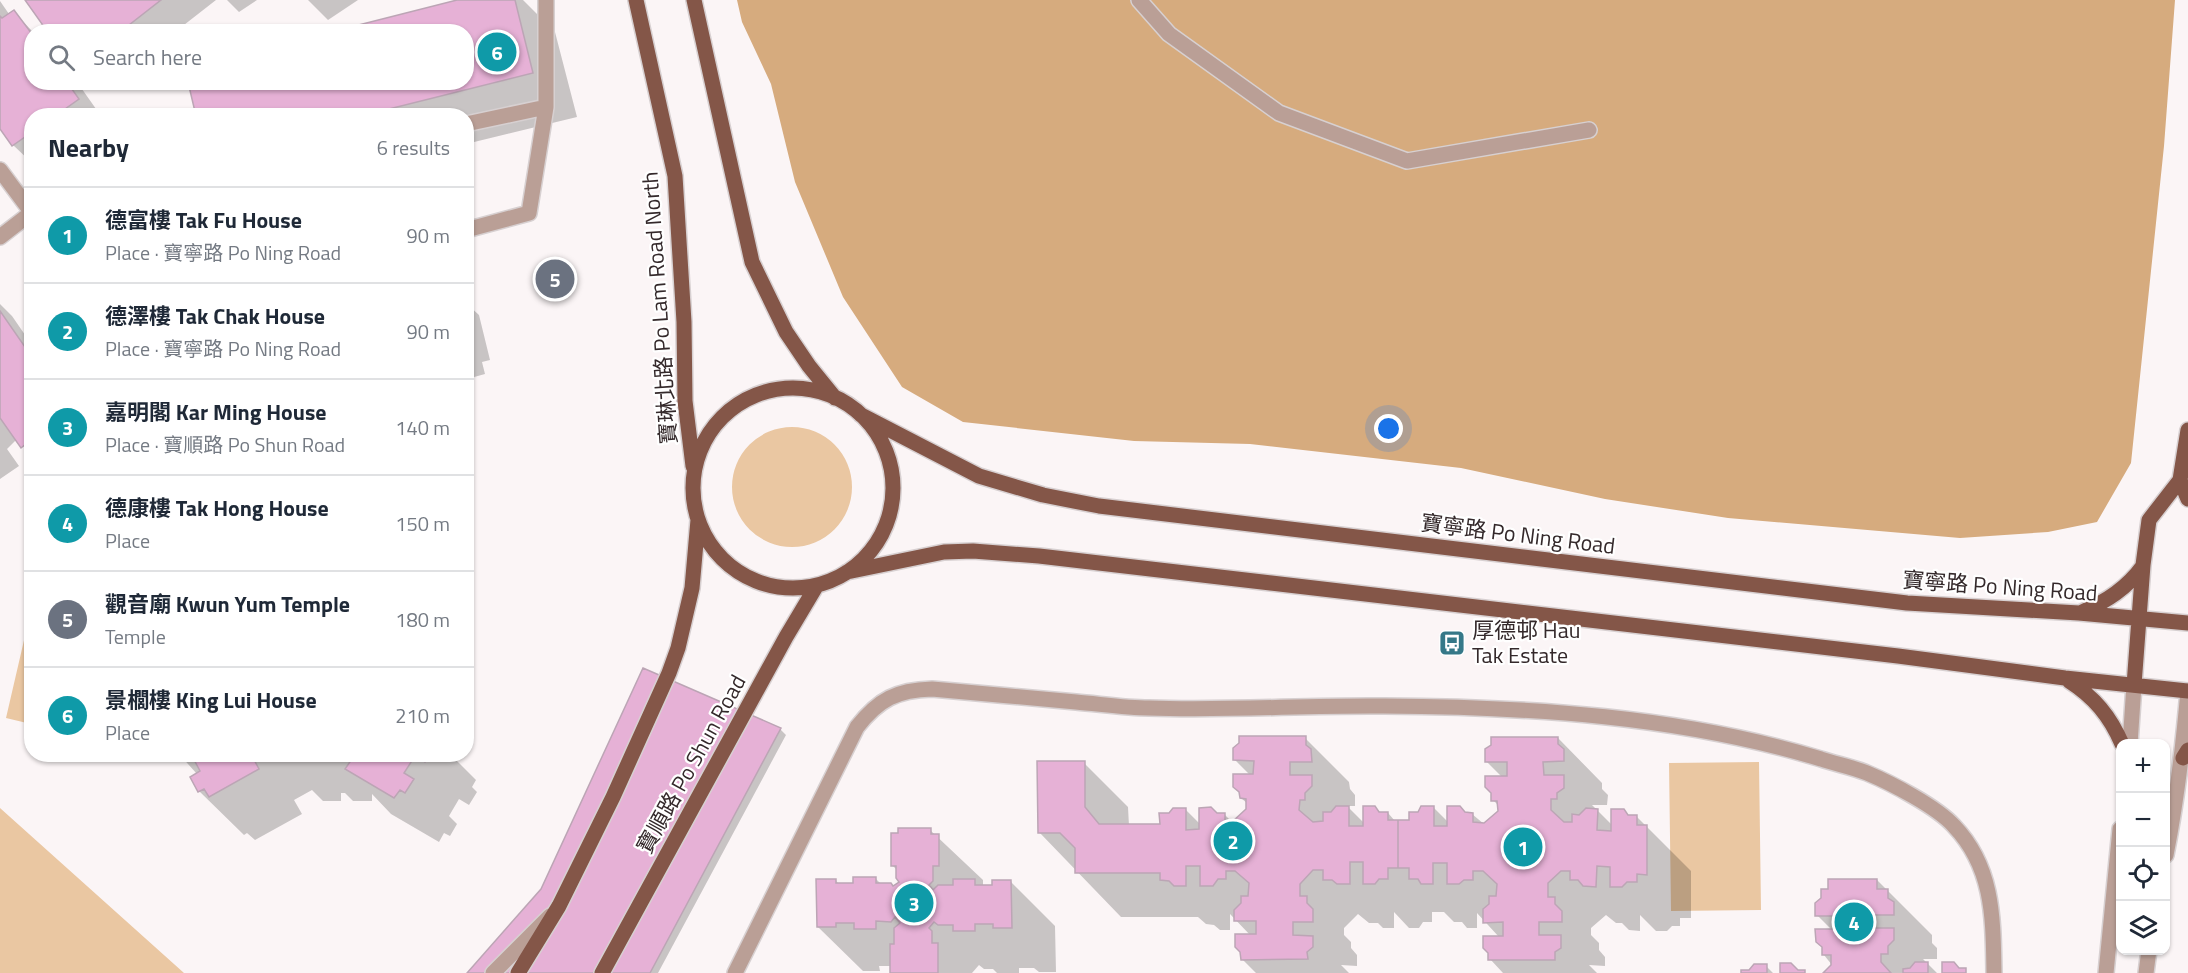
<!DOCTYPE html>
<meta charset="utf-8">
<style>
:root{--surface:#fff;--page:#f2f2f3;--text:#1f2937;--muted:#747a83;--line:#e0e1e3;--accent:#0b8043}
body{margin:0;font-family:"Titillium Web","Noto Sans TC",sans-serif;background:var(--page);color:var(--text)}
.controls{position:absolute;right:18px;bottom:18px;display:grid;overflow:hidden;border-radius:12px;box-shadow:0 2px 4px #0004}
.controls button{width:54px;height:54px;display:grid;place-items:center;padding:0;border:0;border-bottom:2px solid var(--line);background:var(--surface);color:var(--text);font:30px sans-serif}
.you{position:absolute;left:1389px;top:429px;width:21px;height:21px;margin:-15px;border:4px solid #fff;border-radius:50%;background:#1a73e8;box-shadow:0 0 0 9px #1a73e833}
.badge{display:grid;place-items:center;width:39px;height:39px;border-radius:50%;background:var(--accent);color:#fff;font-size:20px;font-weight:700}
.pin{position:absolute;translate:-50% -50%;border:3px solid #fff;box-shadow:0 2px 6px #0006}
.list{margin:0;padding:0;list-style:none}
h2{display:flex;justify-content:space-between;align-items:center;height:78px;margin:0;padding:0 24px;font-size:26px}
h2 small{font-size:20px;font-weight:400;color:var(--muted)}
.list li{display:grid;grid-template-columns:39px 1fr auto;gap:18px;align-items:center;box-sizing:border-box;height:96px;padding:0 24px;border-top:2px solid var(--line)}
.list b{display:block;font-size:22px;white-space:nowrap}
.list p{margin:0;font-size:20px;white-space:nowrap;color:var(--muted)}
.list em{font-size:20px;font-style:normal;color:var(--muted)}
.icon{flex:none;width:33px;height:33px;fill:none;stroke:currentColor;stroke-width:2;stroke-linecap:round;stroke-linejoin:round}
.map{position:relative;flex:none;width:2188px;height:973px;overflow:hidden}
.search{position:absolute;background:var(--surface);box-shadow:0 2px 4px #0004;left:24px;top:24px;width:450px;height:66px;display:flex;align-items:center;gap:15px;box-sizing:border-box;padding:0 21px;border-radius:24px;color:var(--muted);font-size:22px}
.panel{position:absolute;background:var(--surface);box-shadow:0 2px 4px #0004;left:24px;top:108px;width:450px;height:654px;border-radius:24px}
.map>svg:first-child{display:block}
</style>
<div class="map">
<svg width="2188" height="973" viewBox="0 0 2188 973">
<rect width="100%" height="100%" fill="#fbf5f6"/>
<path fill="#eac7a2" d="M732 487a60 60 0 1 1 120 0a60 60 0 1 1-120 0Z
M31,610V724L6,718Z
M1759,762L1761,910L1671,911L1669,763Z
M0,808L184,973H0Z"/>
<path fill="#d6ab7e" d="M737,0H2175L2164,146L2131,463L2097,522L2048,532L1960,538L1728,518L1605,499L1461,468L1250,444L1134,441L963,422L902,387L843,297L795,182L771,84L742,22Z"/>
<path fill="#0003" d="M27,0H216L175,32H49Z
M227,0H257L239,12Z
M308,0H358L328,20Z
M463,0H523L555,32L577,117L466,144V116H198L466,82V32Z
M0,1L9,14L13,11L33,32H32V82H77L101,116H32V163L13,145L0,127Z
M281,28L284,32H268Z
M466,303L479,315L490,360L482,362L485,374L467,379Z
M0,304L12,316L32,345V456L17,439L7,449L19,466L0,479Z
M780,729L786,735L658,973H469Z
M1305,738L1349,782L1350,789L1355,795V806H1347L1364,823L1375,807L1381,813H1388L1395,821H1410L1419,813L1433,807L1449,823L1466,814H1472L1484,824L1499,812V806L1493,800L1502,777L1487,762L1558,738L1602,783V789L1608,795L1607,805H1592L1612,825L1628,816H1636L1691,871V918H1680V926H1672L1667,931H1656L1640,915V931L1629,930L1622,923H1616L1606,915L1591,928V935L1599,943V950L1605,957V966L1589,965L1597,973H1503L1490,959L1499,937L1477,913V928H1467L1462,922H1454L1444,912H1432V922H1423L1419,928H1409L1394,912V928H1383L1378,923H1369L1358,914L1344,928V935L1351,942V948L1357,955V966L1341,965L1349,973H1256L1242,959L1251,936L1230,914V930H1220L1214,925L1206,924L1198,917H1121L1039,832L1084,763L1128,807L1129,826L1161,825L1185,809L1200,824L1217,815L1224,814L1232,822L1247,810L1248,804L1241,798L1251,776L1235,760Z
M179,754H450L476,780L472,787L477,792L469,805L459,799L449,816L457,824L450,836L444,833L439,842L391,814L372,794V801H353L345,793H341V801H323L312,790L294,800L302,814L255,840L247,833L244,835L199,791L197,774Z
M930,830L983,880V886H994L1011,882L1055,926L1056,972H1039L1034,968H1019V973H997L993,969H984L979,965L972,973H891V966H879L880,971H863L818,927L835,880L840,885H855L875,878L882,885L893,888L901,882L898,871L892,865Z
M1877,880L1932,935V943L1937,948V959H1923L1937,973H1825L1832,965L1824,955V948L1832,930L1817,915Z
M1766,966L1773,973H1743L1750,971Z"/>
<path fill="#e6b1d6" stroke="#bca5b5" stroke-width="1.5" d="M25,0H161L120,32L47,31Z
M457,0H515L533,73L361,116H301L300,110L278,116H196L188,82H466V32H331Z
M14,10L32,34V82H67L79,99L55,116H32V132L12,146L0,129V16L2,18Z
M0,311L32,357V439L21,448L0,418Z
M643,668L781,728L650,973H467L541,889Z
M1239,736H1306V745L1311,749L1312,762H1290V775H1312V786L1305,793V800H1300L1299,810L1313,822L1323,821V812H1331L1336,806H1349V826H1363V806H1375L1379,812H1388V820H1398V868H1388V879H1379L1375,884H1363V862H1350V884H1337L1332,880H1323V870H1313L1300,884V896H1307V903L1313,909V922H1293V935L1313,936V947L1307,952L1308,959L1241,960L1240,952L1235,947V934H1256V921H1234V910L1241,903V896H1248L1249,883L1235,871H1226V879H1218L1213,886H1200V866H1186V886H1174L1169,881L1160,880V873H1075V848L1060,833H1038L1037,761H1085V807L1099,824H1160L1159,813H1169L1173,808H1186V830L1199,829V808L1211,807L1217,813H1225V821H1233L1246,809V799L1240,798L1239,792L1233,787V774H1253L1254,761L1233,760V748L1239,743Z
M1491,737H1558V744L1564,749V761L1543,762L1544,775H1564V788L1557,793V799H1551V810L1564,822H1572V814L1579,815L1586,808L1598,809L1597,830L1611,831V809H1624L1628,815H1637V825H1647V875L1637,874V882H1627L1622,887H1610V867L1597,866L1596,887L1583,886L1578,880H1570V871H1561L1548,883V897H1555V904L1562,911V922H1539V935H1561V948L1555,952V960H1488V953L1483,948V936H1503V922L1483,923V909L1489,904V896H1496L1497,884L1483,871H1473V880H1464L1459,884H1447V863H1433V884H1421L1418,879H1409V868H1398V820H1409V812H1418L1421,806H1434V826H1447V806H1460L1465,812L1473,813V822L1484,823L1498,811L1497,801H1491V793L1485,787V776H1507V762H1485V749L1491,745Z
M191,754H251L259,769L209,797L204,789L198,792L190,777L200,771Z
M352,754H429L425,762L415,756L404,773L414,779L405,793L400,790L394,798L345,769L354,756Z
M898,828H931V834H939V866H933V881L929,885L933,890L938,885H953V879H975V885H992V880H1011L1012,928H993V924H975V931H953V925H938L934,922L929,928L932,931V943H938V973H890V944H894V928L900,923L895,917L891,922L876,921V929H854V923H836V927H817L816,879H836V883H853V877H876V883H891L893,886L899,882L896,878V866H891V833H898Z
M1828,879H1877V889H1888V898L1894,902V915H1872L1873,928H1894V940L1888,946V954H1881V962L1891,973H1823L1831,965V955H1822V947L1816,942L1815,929H1836V916H1815V903L1821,898V889H1828Z
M1915,962H1928V973H1903V969L1910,968Z
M1942,962H1954L1959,968H1966V973H1942Z
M1780,963H1791L1798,970H1805V973H1780Z
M1754,964H1767V973H1741V970H1749Z"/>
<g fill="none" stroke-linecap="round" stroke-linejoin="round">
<defs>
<path id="minor" d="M1139,0L1169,34L1279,113L1407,161L1589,130
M466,124L546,107
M0,170L32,213
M466,230L529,213L546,107V0
M0,237L31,213
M2130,744L2134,685
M2166,855C2177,799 2183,748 2188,691
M493,973L550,916
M735,973L857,727C879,699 897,690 932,689C980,693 1028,698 1076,702C1100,704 1125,708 1149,708C1227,711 1306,705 1384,706C1531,707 1680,716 1821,759C1836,764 1852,767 1867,773C1891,783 1937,807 1954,826C1994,868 1993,919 1994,973
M2106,973L2120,829
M2146,973L2149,950"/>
<path id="major" d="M636,0L675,176L684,322L685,401L693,466
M694,0L752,262L786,332L809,366L835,398
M693 488a100 100 0 1 1 200 0a100 100 0 1 1-200 0Z
M861,415L979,476L1043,495L1099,506L1907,603L2079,613L2188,623
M2180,480L2188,499
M847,572L944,552L973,551L1039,556L1898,656L2065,678L2188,691
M2082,612C2107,601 2127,588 2143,566
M2069,681C2094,697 2110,716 2122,744
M2134,685L2143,565L2149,520L2180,480L2188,430
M2183,758L2188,750
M518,973L559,906L613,797L669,673L678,648L692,588L698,520
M602,973L786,637L817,585"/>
</defs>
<use href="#minor" stroke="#d7d0d1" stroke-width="18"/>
<use href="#major" stroke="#d7d0d1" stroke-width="18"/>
<use href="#minor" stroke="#ba9f96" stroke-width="15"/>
<use href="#major" stroke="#845648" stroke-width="15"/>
</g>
<defs>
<symbol id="bus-square" viewBox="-11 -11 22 22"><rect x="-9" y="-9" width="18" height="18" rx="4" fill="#357888" stroke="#fff"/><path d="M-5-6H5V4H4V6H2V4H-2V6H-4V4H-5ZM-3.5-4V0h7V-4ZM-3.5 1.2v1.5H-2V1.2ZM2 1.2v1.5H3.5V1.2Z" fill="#fff"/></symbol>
</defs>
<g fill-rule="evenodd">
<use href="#bus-square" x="1437" y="628" width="30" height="30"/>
</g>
<g text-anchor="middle" stroke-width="4.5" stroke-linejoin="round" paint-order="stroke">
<g font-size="22" fill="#34292b" stroke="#fff">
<text transform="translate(659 308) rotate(-94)" y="8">寶琳北路 Po Lam Road North</text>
<text transform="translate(1518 534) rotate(7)" y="8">寶寧路 Po Ning Road</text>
<text transform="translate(2000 586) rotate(4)" y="8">寶寧路 Po Ning Road</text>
<text transform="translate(691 764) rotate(-61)" y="8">寶順路 Po Shun Road</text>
</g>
<g font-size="22" fill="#34292b" stroke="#fff" text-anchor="start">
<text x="1472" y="638">厚德邨 Hau<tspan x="1472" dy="25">Tak Estate</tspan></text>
</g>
</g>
</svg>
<div class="controls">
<button>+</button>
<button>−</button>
<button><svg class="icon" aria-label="locate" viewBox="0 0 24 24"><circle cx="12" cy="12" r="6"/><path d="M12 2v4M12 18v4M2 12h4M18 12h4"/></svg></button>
<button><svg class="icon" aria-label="layers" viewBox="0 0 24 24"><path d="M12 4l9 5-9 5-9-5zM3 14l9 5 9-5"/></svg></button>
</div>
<div class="you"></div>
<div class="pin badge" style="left:1523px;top:847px;background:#0f9aa8">1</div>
<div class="pin badge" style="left:1233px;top:841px;background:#0f9aa8">2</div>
<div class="pin badge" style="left:914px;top:903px;background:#0f9aa8">3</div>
<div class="pin badge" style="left:1854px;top:922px;background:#0f9aa8">4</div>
<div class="pin badge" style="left:555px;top:279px;background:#6b7280">5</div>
<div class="pin badge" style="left:497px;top:52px;background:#0f9aa8">6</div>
<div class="search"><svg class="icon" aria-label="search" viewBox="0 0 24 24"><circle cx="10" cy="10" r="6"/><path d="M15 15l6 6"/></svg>Search here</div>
<section class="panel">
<h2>Nearby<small>6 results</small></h2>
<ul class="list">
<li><span class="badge" style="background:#0f9aa8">1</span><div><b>德富樓 Tak Fu House</b><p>Place · 寶寧路 Po Ning Road</p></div><em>90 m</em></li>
<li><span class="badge" style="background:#0f9aa8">2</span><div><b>德澤樓 Tak Chak House</b><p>Place · 寶寧路 Po Ning Road</p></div><em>90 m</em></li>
<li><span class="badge" style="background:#0f9aa8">3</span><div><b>嘉明閣 Kar Ming House</b><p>Place · 寶順路 Po Shun Road</p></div><em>140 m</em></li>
<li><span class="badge" style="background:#0f9aa8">4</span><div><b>德康樓 Tak Hong House</b><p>Place</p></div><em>150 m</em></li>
<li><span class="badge" style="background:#6b7280">5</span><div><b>觀音廟 Kwun Yum Temple</b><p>Temple</p></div><em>180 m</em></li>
<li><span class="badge" style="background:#0f9aa8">6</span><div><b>景櫚樓 King Lui House</b><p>Place</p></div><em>210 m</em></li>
</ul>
</section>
</div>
